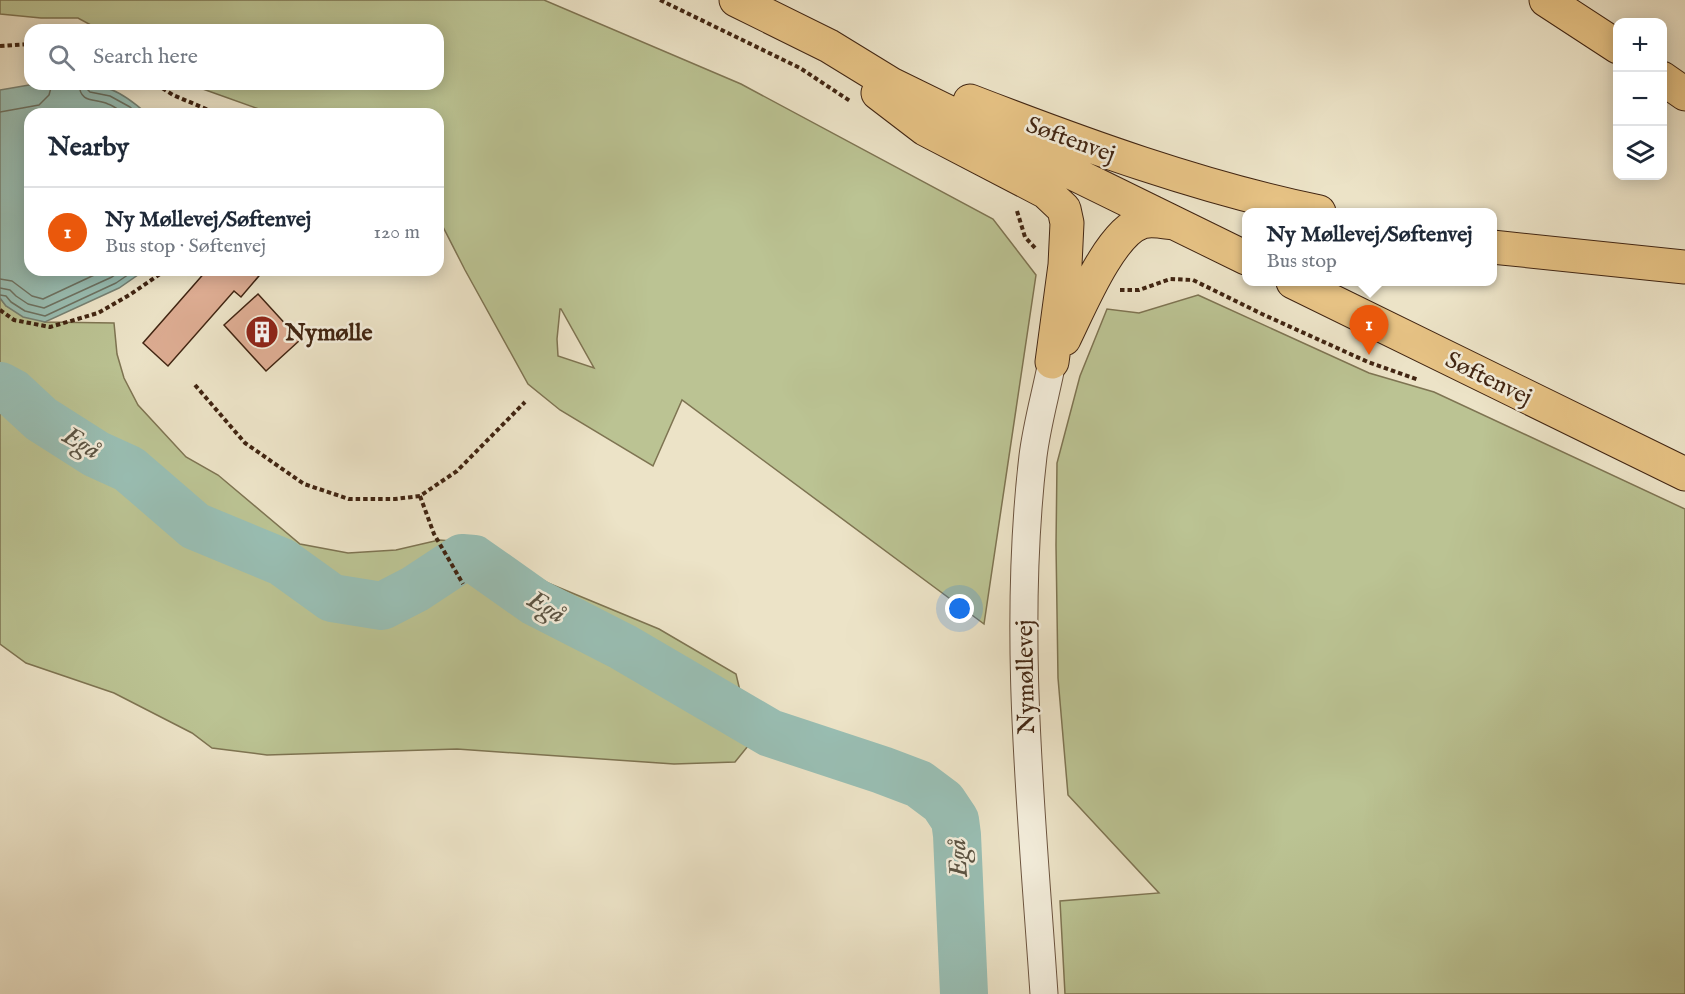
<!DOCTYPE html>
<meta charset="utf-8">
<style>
:root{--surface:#fff;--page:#f2f2f3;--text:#1f2937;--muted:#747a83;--line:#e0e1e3;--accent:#ea580c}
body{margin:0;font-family:"IM FELL English",serif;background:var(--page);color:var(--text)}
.controls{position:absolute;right:18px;top:18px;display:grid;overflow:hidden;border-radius:12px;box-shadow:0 3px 15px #0003}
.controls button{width:54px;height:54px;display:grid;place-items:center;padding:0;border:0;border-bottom:2px solid var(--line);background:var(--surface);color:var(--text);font:30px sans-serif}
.you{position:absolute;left:960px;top:609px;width:21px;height:21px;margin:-15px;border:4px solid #fff;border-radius:50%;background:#1a73e8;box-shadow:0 0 0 9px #1a73e833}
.badge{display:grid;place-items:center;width:39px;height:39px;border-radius:50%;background:var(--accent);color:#fff;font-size:20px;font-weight:700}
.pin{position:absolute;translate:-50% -50px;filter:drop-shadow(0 2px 3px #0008)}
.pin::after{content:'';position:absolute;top:32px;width:21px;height:18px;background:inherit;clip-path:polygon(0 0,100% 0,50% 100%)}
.popup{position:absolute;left:1242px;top:208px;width:255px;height:78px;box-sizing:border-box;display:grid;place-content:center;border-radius:12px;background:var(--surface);filter:drop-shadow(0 2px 4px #0005);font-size:20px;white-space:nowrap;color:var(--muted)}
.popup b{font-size:22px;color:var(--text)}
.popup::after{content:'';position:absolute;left:50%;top:100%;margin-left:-12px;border:12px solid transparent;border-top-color:var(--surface)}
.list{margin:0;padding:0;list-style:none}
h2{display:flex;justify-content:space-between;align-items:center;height:78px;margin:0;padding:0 24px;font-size:26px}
h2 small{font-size:20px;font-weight:400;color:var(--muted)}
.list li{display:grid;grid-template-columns:39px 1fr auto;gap:18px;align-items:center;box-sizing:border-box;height:90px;padding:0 24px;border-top:2px solid var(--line)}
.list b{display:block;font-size:22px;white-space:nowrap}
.list p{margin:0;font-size:20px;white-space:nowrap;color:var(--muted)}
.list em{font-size:20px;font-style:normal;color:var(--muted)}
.icon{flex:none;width:33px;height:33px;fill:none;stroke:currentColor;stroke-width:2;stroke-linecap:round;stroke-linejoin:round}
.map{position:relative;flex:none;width:1685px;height:994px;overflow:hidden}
.search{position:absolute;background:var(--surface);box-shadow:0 3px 15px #0003;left:24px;top:24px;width:420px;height:66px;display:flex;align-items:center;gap:15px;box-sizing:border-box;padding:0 21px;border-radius:18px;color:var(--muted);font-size:22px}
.panel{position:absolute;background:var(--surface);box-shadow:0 3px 15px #0003;left:24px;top:108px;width:420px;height:168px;border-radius:18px}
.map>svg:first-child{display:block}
</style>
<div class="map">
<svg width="1685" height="994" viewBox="0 0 1685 994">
<rect width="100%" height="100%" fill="#ece3c7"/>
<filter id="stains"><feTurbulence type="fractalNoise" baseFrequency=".00333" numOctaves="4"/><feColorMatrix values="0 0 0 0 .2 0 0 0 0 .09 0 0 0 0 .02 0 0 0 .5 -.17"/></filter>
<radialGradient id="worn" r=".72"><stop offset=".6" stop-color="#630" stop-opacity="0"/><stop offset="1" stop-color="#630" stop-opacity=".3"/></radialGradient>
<path fill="#bbc393" stroke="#7e7452" stroke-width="1.5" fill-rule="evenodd" d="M0,0H544L741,84L993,219L1036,275L984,624L682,400L653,466L560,410L528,384L465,270L438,217V114H273L200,88L193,84H438V30H100L78,18H41L0,14ZM560,309H561L594,368L558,356L557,339Z
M1198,295L1369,373L1434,392L1685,509V994H1065L1060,901L1159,893L1068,795L1058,678L1056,545L1057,463L1080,376L1107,309L1139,313Z
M0,298L6,306L45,322L114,323L117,354L124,378L138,405L186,457L218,475L300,544L348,553L396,550L439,540L478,543L548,583L659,629L736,674L752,741L735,762L674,764L457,749L267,755L212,748L192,733L114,693L26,663L0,644Z"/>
<path fill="#99beb3" stroke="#768173" stroke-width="1.5" d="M35,84C58,84 91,83 112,90C125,95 137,105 147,114H30V270H145L119,288L45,322L23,317L6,306L0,298V90Z"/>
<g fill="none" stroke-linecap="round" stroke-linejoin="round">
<path stroke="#6d7262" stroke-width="1.5" d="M79,84C80,104 95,98 108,104C114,106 120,111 126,114
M86,84L87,89L90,92L110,96L130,107L138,114
M0,112L39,105L49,95L52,84
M0,279L12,281L32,296L43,299L105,270
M0,288L10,290L16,296L28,304L44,308L112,277L122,270
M0,295L6,296L11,302L25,311L45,316L116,283L135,270"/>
<path stroke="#99beb3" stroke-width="48" d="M0,386L13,393L41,419L96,454L129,469L195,526L282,562L332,598L382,606L415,589L462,558L474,559L535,602L623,647L770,733L882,770L919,784L943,802L955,820L957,835L964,994"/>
</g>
<path fill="#ddac92" stroke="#412512" stroke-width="1.5" d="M207,270H264L241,297L234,291L168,366L143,343Z
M258,294L300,340L266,371L224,325Z"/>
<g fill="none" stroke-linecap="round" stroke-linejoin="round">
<defs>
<path id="minor" d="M1044,994C1032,815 1012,634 1033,456C1037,424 1046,393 1052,362"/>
<path id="major" d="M736,0L829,46L891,84L1246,258
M878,93L925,129L1046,192L1064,209L1067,223L1065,265L1052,362
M970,101C1084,145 1199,187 1319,212
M1492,247L1685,267
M1293,282L1685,474
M1064,339C1079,309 1110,232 1142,222C1152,219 1164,222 1174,223"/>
<path id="highway" d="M1546,0L1618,47
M1662,78L1685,94"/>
</defs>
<use href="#minor" stroke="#6c543f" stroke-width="29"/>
<use href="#major" stroke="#412512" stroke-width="35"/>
<use href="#highway" stroke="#412512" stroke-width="35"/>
<path stroke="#412512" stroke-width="4" stroke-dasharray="4.5 3" stroke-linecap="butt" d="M660,0L800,68L850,101
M0,46L30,44
M156,84L173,95L218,114
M1017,211L1025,237L1036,249
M1120,290H1139L1170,279L1193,280L1262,314L1368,362L1419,380
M0,310L14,320L50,327L98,313L131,294L160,274L162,270
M195,385L245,443L304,484L349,499H395L420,496L457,471L525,402
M420,496L434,534L463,584"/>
<use href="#minor" stroke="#f3eddb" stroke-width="27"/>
<use href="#major" stroke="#e6c284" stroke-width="33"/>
<use href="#highway" stroke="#e6c284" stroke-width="33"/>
</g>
<defs>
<symbol id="building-disc" viewBox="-11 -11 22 22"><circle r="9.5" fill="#8f2418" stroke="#f3eddb"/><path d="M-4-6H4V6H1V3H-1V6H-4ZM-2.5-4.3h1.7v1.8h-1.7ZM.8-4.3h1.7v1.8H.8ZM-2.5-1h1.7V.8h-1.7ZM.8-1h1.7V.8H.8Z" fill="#fff"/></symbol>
</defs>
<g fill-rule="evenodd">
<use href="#building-disc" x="243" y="313" width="38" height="38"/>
</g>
<g text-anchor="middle" stroke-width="5" stroke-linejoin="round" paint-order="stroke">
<g font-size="24" fill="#412512" stroke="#f3eddb">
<text transform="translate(1071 139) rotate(20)" y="8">Søftenvej</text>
<text transform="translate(1489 378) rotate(26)" y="8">Søftenvej</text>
<text transform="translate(1025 677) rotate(-91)" y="8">Nymøllevej</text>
</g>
<g font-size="24" font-weight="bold" fill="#412512" stroke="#f3eddb" text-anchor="start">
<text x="285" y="340">Nymølle</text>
</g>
<g font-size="26" font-style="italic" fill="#5b5342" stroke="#f3eddb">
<text transform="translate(82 442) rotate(30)" y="9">Egå</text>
<text transform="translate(547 606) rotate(30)" y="9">Egå</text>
<text transform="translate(957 858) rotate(-93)" y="9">Egå</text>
</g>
</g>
<rect width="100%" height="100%" filter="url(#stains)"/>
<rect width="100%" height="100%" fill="url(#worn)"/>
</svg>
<div class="controls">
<button>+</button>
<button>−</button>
<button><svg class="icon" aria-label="layers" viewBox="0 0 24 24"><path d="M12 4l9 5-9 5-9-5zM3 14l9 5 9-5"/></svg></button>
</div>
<div class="you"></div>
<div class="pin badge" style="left:1369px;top:355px">1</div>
<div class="popup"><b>Ny Møllevej/Søftenvej</b>Bus stop</div>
<div class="search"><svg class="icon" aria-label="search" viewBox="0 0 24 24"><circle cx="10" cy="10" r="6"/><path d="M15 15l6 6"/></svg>Search here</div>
<section class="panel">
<h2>Nearby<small></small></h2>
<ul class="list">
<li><span class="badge">1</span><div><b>Ny Møllevej/Søftenvej</b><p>Bus stop · Søftenvej</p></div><em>120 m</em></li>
</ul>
</section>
</div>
